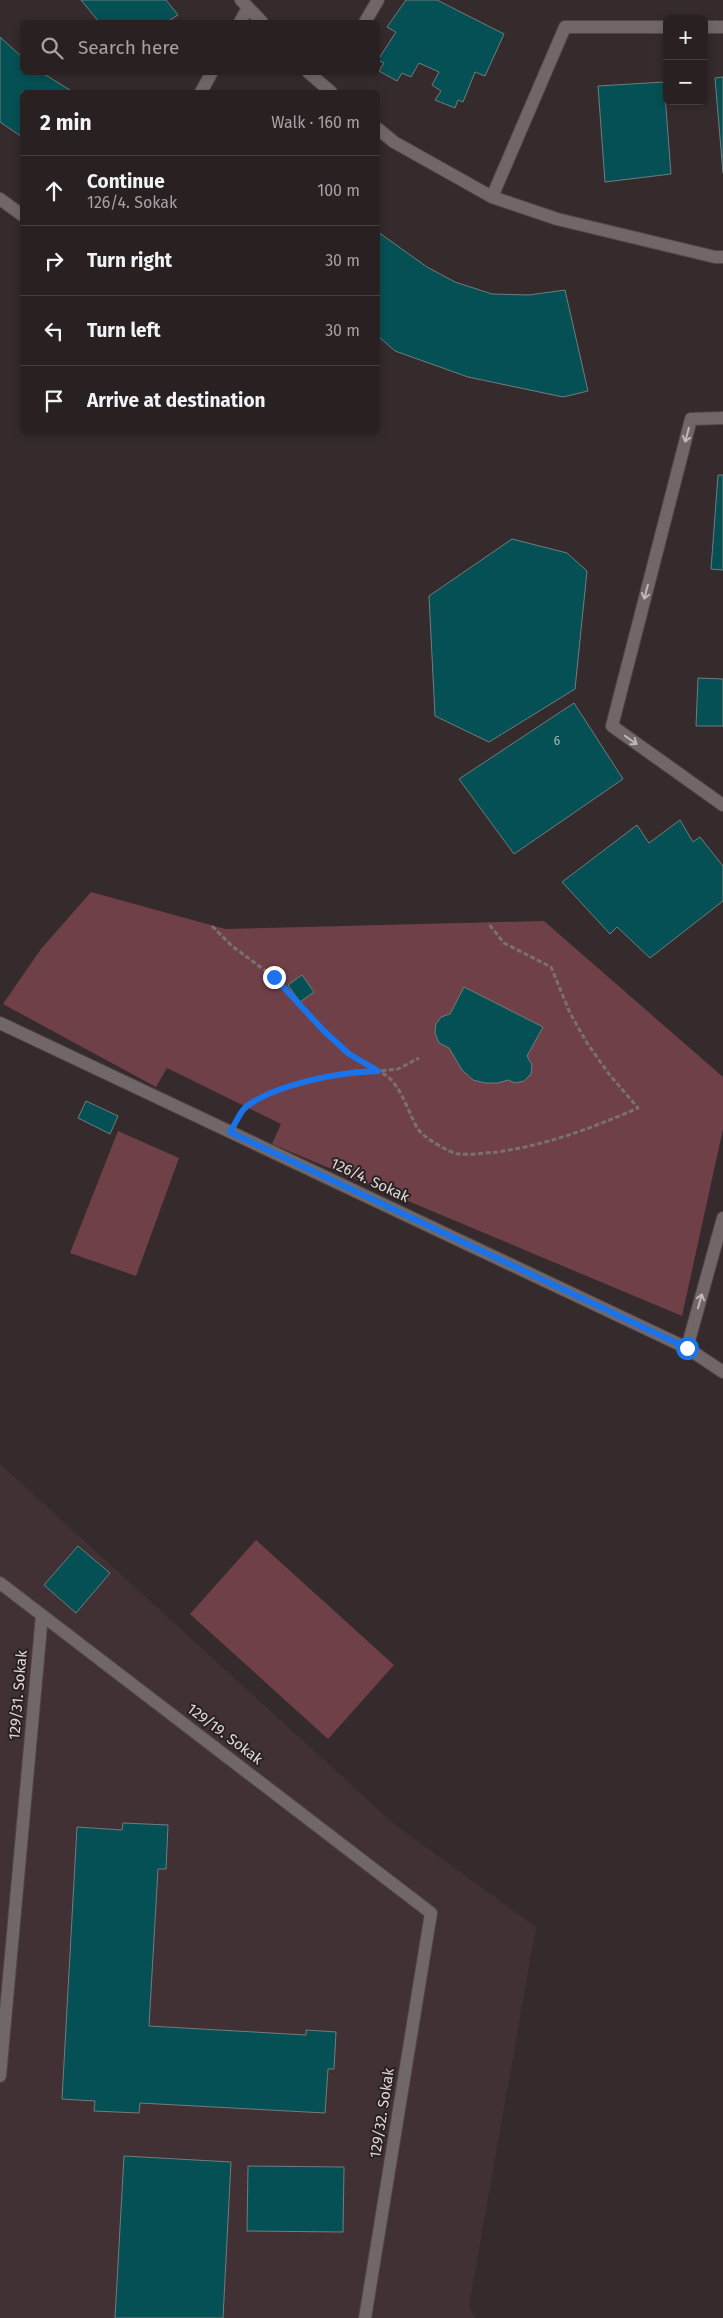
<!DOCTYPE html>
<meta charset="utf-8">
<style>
:root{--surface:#282021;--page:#30282a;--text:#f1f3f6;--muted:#a5a3a5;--line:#443e3f}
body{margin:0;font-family:"Fira Sans",sans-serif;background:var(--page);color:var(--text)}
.controls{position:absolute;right:15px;top:15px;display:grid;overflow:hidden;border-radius:8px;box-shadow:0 2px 8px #0003}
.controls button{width:45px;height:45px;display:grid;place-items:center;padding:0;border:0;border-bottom:1px solid var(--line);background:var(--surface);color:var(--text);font:25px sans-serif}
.stop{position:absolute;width:15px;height:15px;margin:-11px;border:4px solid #1a73e8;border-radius:50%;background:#fff}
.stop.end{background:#1a73e8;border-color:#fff;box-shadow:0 1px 5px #0008}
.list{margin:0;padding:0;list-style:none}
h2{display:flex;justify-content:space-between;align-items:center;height:65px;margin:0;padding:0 20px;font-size:21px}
h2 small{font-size:16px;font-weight:400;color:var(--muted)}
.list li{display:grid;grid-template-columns:32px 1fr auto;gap:15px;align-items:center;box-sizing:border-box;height:70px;padding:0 20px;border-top:1px solid var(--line)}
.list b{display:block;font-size:19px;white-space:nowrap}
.list p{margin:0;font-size:16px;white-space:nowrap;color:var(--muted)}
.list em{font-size:16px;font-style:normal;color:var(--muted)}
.icon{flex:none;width:28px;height:28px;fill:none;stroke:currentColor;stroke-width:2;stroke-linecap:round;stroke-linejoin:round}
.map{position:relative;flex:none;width:723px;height:2318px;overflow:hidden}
.search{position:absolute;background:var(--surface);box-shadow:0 2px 8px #0003;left:20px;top:20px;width:360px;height:55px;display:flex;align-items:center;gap:12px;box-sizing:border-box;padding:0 18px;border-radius:8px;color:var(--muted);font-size:19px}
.panel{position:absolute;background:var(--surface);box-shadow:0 2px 8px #0003;left:20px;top:90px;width:360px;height:345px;border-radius:8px}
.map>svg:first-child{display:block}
</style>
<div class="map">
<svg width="723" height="2318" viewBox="0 0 723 2318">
<rect width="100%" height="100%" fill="#352b2c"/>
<path fill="#423134" d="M0,1464L394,1824L536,1927L469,2306L475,2318H0Z"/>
<path fill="#6f4048" d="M91,892L225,929L544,921L723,1077V1129L682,1316L272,1144L281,1124L167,1068L156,1087L3,1004L41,949Z
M118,1131L179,1158L136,1276L70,1253Z
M256,1540L394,1665L328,1739L190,1614Z"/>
<path fill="#055054" stroke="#707c7d" d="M81,0H166L178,15L167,22H99Z
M406,0H437L504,34L485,76L475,72L463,102L458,100L455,108L435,100L441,91L432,85L439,72L419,63L411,77L402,73L397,81L379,71L384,63L378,60L396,32L387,27Z
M0,37L22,57V72H41L73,92H22V137L0,122Z
M723,77V173L715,78Z
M664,82L671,174L605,182L598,86Z
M378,232L427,267L455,282L492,294L529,295L565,290L588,391L563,397L468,377L395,351L378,336Z
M718,475H723V570L711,569Z
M512,539L567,553L587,571L575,689L489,742L435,716L429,596Z
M698,678L723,679V726H696Z
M574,703L623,779L514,854L459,779Z
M680,820L693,842L700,837L723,866V901L650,958L617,927L610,934L562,882L637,825L649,843Z
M302,975L314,992L300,1002L288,985Z
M464,987L543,1027L527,1056L532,1065L531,1074L524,1081L515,1083L508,1080L498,1083H485L473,1080L462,1070L449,1048L439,1043L435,1033L436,1024L441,1017L450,1014Z
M86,1101L118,1116L110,1134L78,1118Z
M78,1546L110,1573L76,1613L44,1585Z
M123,1823L168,1825L166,1869H158L149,2026L306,2035V2030L336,2032L334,2069H328L325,2113L140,2103L139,2113L94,2111L95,2101L62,2099L77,1827L122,1830Z
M124,2156L231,2162L223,2318H115Z
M248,2166L344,2167L343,2232L247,2231Z"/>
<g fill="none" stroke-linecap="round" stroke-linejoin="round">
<defs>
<path id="service" d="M365,22L378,0
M704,27H723
M492,197L565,27H667
M0,1583L431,1913L365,2318
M0,2076L42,1615"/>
<path id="minor" d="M241,0L262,22
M240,22L248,8
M308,72L331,92
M201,92L212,72
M378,129L394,142L492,197L557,219L715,257H723
M0,199L22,215
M723,418L691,419L612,726L723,805
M0,1023L687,1348L723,1372
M687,1348L723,1218"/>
</defs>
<use href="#service" stroke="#4f4647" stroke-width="14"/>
<use href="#minor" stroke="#4f4647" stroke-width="14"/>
<path stroke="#797071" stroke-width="3" stroke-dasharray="5 2.5" stroke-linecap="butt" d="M212,926L232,946L274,977L323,1030L349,1054L378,1071L398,1069L419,1058
M242,1112C251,1097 279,1090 295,1086C315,1080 358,1067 377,1071C400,1077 407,1112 418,1129C423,1137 449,1153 459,1154C471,1155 485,1153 497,1152C547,1145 592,1128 638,1108L609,1074L587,1043L570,1013L551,967L504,943L488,923"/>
<use href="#service" stroke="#726768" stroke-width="12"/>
<use href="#minor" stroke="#726768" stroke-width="12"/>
</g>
<defs><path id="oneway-shaft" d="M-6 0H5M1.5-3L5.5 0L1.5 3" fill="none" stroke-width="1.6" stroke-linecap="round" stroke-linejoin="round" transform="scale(1.25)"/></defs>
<g stroke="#bfb7b8">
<use href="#oneway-shaft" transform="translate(687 435) rotate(105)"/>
<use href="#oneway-shaft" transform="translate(646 592) rotate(105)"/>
<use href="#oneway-shaft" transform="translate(631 740) rotate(35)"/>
<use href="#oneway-shaft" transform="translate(700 1301) rotate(-74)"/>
</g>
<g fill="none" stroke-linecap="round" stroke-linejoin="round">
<path stroke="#1a73e8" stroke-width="6" d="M274,977L323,1030L349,1054L378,1071C340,1072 277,1084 247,1106C240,1111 235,1125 230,1132L687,1348"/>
</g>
<g text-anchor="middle" stroke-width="4" stroke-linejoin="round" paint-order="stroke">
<g font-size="12" fill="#a9b7b8">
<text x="557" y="745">6</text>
</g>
<g font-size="15" fill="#e0d9da" stroke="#2a2122">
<text transform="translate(370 1180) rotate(25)" y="5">126/4. Sokak</text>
<text transform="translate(18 1695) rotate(-85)" y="5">129/31. Sokak</text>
<text transform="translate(225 1734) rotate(37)" y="5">129/19. Sokak</text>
<text transform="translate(382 2113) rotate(-81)" y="5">129/32. Sokak</text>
</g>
</g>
</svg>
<div class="controls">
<button>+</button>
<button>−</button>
</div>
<div class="stop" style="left:687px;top:1348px"></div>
<div class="stop end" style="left:274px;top:977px"></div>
<div class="search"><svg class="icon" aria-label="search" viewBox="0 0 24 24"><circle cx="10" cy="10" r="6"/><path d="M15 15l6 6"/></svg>Search here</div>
<section class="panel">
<h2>2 min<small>Walk · 160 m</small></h2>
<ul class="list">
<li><svg class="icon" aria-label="ahead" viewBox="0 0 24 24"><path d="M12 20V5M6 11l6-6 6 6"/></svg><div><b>Continue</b><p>126/4. Sokak</p></div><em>100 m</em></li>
<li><svg class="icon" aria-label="right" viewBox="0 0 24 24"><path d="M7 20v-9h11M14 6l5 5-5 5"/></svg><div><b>Turn right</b></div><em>30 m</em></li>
<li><svg class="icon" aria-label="left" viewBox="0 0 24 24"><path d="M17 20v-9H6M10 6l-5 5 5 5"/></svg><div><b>Turn left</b></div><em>30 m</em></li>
<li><svg class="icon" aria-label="arrive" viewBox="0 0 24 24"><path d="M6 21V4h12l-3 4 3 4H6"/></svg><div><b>Arrive at destination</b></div></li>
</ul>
</section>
</div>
